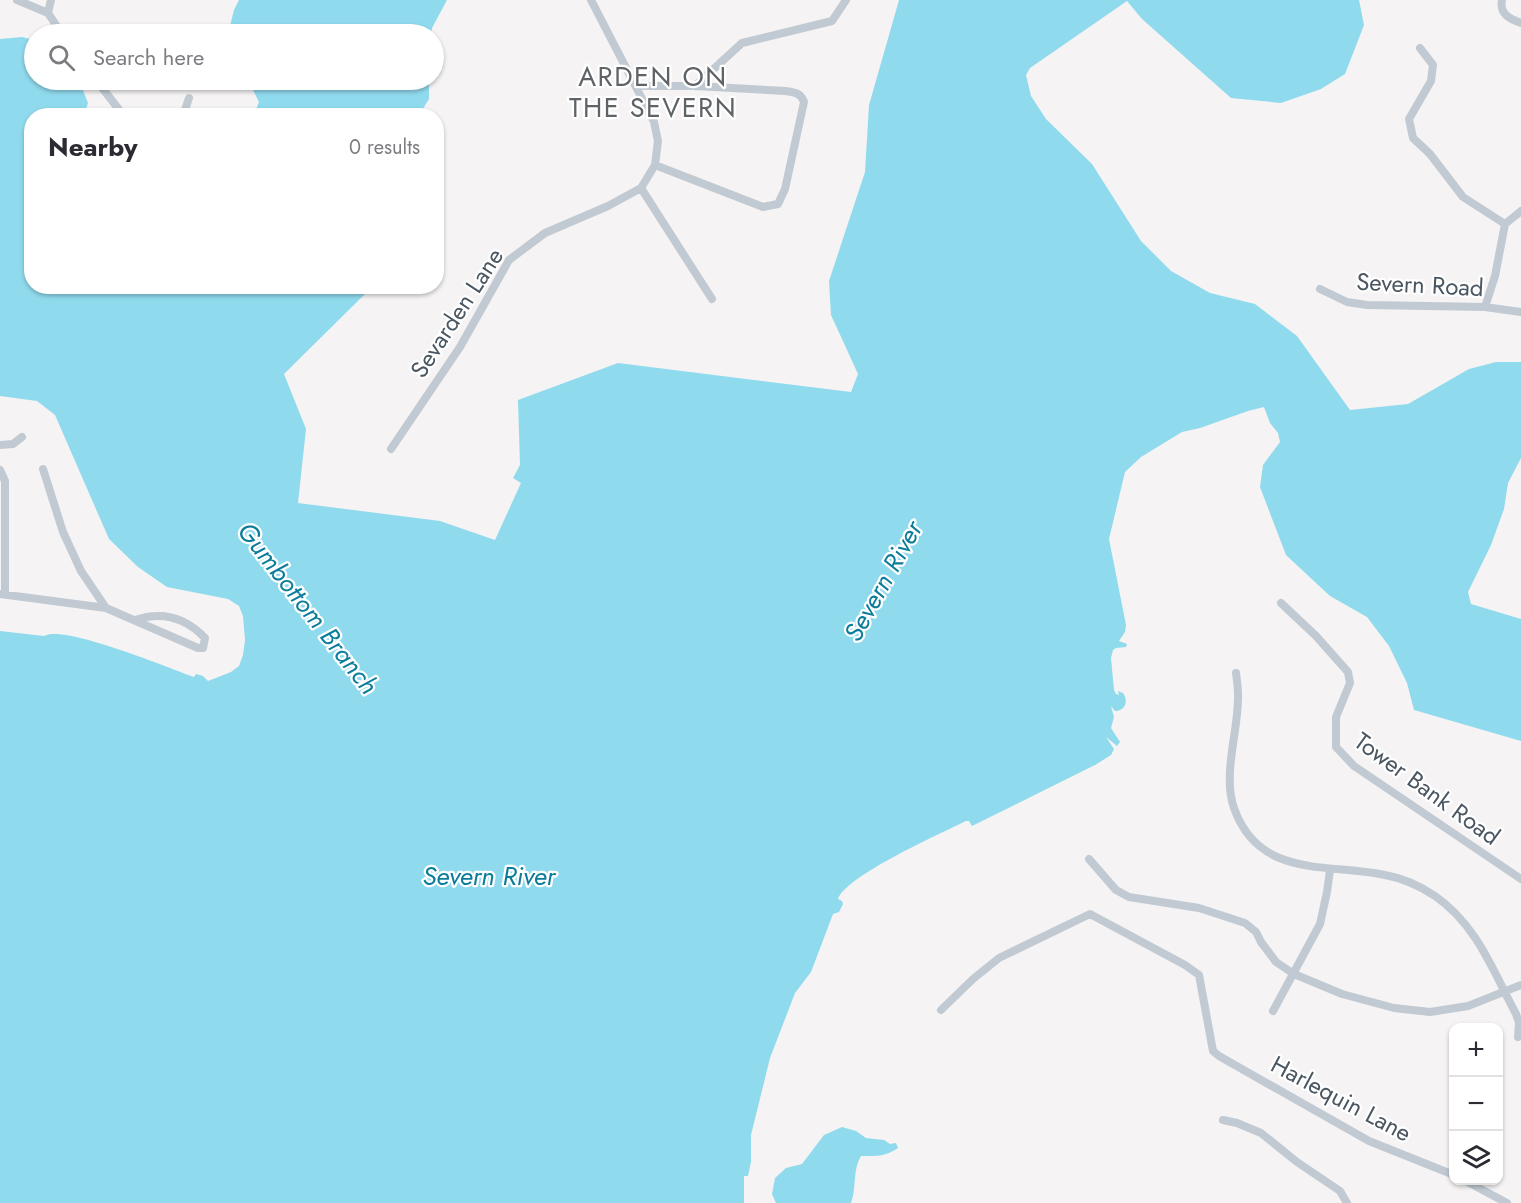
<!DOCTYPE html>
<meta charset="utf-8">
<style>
:root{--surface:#fff;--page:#f7f7f7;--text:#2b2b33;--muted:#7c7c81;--line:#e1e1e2}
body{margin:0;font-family:Jost,sans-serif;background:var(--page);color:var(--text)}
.controls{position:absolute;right:18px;bottom:18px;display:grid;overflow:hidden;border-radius:12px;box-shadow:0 2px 4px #0004}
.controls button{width:54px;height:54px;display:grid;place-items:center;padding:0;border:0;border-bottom:2px solid var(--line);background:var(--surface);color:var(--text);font:30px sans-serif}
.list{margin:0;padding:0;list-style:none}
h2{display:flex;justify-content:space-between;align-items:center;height:78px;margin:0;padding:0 24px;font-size:26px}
h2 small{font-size:20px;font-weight:400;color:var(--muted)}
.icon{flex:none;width:33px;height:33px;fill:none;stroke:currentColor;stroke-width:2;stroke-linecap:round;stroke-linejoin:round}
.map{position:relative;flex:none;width:1521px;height:1203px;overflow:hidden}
.search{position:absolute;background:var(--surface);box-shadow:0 2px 4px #0004;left:24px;top:24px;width:420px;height:66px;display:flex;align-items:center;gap:15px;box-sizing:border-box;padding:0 21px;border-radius:33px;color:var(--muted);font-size:22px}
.panel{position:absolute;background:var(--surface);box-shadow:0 2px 4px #0004;left:24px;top:108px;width:420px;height:186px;border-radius:24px}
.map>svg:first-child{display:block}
</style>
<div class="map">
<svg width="1521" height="1203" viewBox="0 0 1521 1203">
<rect width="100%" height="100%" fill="#f5f3f3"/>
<path fill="#90daee" d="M239,0H447L432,28L431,34H228L234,10Z
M899,0H1359L1364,25L1345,74L1321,89L1281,103L1231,98L1142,19L1127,1L1030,68L1026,75L1031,96L1046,119L1092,164L1141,241L1171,271L1210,293L1255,304L1297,336L1350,410L1408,404L1469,369L1496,362H1521V458L1508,483L1504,509L1491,545L1468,592L1471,604L1521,619V741L1414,710L1407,683L1389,646L1367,617L1330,596L1286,555L1260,487L1263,465L1280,442L1278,433L1270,423L1264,407L1248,411L1200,428L1182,432L1141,457L1125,472L1109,539L1126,625L1125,632L1119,641L1127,644L1126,647L1116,648L1113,650L1111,658L1114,690L1116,694L1119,695L1118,691L1123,693C1129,701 1125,711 1115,711L1111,706L1114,717L1111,728L1120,742L1117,746L1106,737L1114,749L1111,755L1095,765L972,826L969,821H966C940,834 847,875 838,899L842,901L843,904L839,912L833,914L811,972L795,993L770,1058L751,1135V1162L748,1176H744V1203H0V631L44,636C63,624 169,668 194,677L196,674L203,676L208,681L231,672L239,666L243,655L245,640L243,616L239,606L228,599L167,587L138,567L109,539L55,415L37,401L0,396V39L22,37L34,40V80H79L88,103L84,115L32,116V286L372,287L284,374L306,429L298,503L440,521L495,540L521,483L513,478L520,465L518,400L618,363L851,392L858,374L831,315L829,281L865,172L869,105Z
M248,80H429V99L419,115H254L259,102Z
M842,1127L856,1131L866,1138L884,1140L890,1144L896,1143L898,1148C885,1157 876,1156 861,1156C852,1171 857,1187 851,1203H776L772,1194L775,1178L786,1168L802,1164L824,1135Z"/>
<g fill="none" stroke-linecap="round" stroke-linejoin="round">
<path stroke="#c1cad2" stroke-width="8" d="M17,0L48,13L62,34
M1502,0C1499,14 1510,19 1521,23
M48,13L51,0
M1420,48L1433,65L1431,81L1409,119L1413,138L1430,154L1463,197L1505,224
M96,80L124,116
M636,86H695L785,91C794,92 801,93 804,102L785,189L778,204L763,207L655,165
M695,86L742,43L832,21L846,0
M183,116L189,98
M641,188L712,299
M1505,224L1521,211
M1320,289L1347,302L1367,305L1485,307L1521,312
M1485,307L1495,276L1505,224
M0,445L13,444L22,437
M391,449L460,347L509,260L545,233L608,206L641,188L655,165L658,141L654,122L591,0
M43,469L63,532L81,571L106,608
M0,470L5,481V594
M0,594L106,608L198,648H203L205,638C185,617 162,611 135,620
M1281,603L1316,636L1348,672L1350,683L1336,717V747L1354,766L1521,879
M1236,673C1237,680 1238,688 1238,695C1239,730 1222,774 1234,808C1259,879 1328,863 1385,875C1402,878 1420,886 1435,896C1477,925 1493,971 1516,1014L1519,1023L1518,1037
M1089,859L1116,890L1129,897L1199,908L1245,923L1256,932L1261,942L1276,962L1294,974L1342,994L1394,1008L1430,1012L1468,1006L1521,985
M941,1010L973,979L999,958L1090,914L1185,965L1199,975L1213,1051L1219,1056L1369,1141L1454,1175
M1273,1011L1320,924L1327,892L1330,870
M1223,1120L1237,1123L1261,1133L1297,1162L1340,1191L1347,1203
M1464,1180L1507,1203"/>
</g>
<g text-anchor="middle" stroke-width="4.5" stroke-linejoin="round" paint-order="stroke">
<g font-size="24" fill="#4a5661" stroke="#fff">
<text transform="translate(1420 285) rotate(3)" y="8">Severn Road</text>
<text transform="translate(457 313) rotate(-57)" y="8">Sevarden Lane</text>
<text transform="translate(1427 789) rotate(36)" y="8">Tower Bank Road</text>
<text transform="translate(1341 1099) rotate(28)" y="8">Harlequin Lane</text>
</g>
<g font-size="26" font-style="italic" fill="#0c7c9b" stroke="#fff">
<text transform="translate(883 581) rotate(-61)" y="9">Severn River</text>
<text transform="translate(308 608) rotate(52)" y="9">Gumbottom Branch</text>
<text x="489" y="885">Severn River</text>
</g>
<g font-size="27" letter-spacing="1.5" fill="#5f6368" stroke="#fff">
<text x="653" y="86">ARDEN ON<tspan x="653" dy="31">THE SEVERN</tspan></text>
</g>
</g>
</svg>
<div class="controls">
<button>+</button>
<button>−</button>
<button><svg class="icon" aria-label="layers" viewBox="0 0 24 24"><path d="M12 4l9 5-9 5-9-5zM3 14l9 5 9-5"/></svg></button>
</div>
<div class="search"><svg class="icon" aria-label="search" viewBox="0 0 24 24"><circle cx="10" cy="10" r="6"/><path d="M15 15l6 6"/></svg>Search here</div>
<section class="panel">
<h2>Nearby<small>0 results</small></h2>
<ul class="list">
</ul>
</section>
</div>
